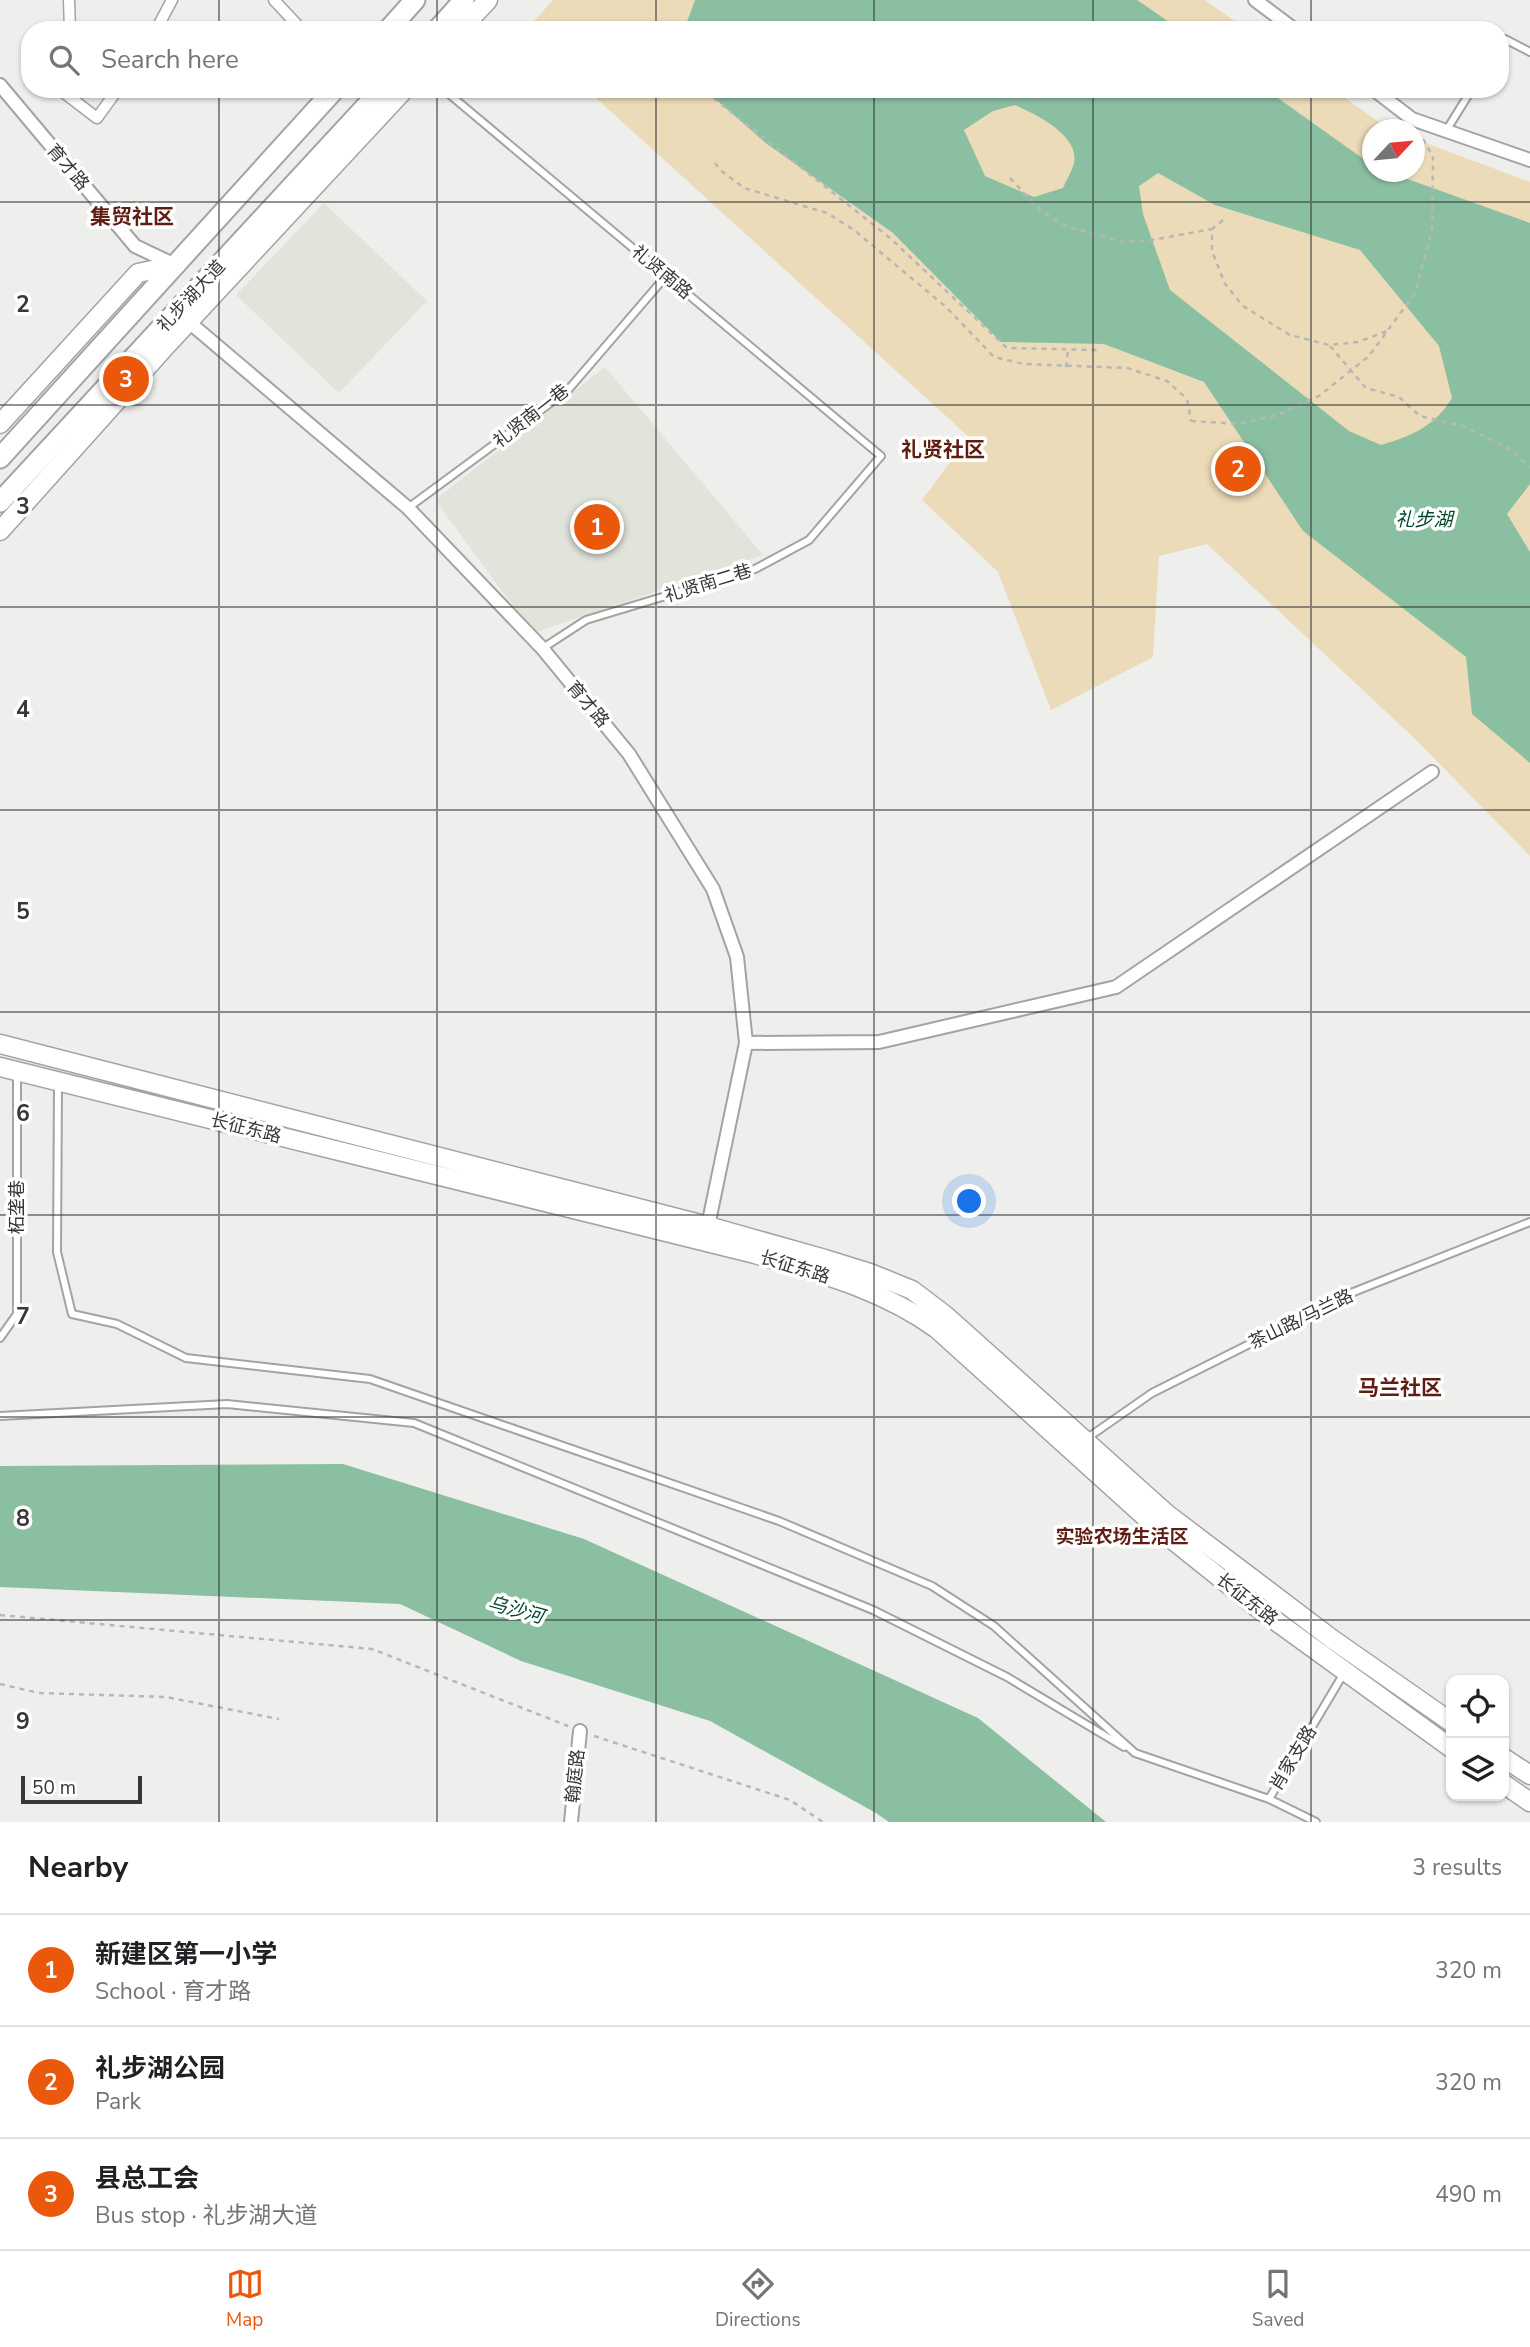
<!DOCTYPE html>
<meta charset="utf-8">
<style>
:root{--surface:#fff;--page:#f6f6f6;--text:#202124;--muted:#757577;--line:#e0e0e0;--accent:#ea580c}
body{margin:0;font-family:"Nunito Sans","Noto Sans SC",sans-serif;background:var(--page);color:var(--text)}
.controls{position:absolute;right:21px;bottom:21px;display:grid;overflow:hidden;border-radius:14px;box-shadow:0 2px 5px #0004}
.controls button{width:63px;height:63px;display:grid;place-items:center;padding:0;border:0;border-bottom:2px solid var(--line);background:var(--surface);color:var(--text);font:35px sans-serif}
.compass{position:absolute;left:1362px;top:119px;width:63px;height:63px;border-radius:50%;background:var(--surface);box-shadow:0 2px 5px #0004;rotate:64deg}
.scale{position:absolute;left:21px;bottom:18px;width:121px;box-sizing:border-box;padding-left:7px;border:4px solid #373836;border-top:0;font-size:19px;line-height:24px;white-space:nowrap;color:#373836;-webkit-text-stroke:5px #fff;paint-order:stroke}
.you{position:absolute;left:970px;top:1202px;width:24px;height:24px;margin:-18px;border:5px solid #fff;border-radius:50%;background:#1a73e8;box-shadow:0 0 0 10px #1a73e833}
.badge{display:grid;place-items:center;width:46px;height:46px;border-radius:50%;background:var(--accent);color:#fff;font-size:23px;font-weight:700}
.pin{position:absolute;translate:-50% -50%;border:4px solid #fff;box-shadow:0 2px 7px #0006}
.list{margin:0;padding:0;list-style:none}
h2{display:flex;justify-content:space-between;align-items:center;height:91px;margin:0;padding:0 28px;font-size:30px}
h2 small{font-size:23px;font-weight:400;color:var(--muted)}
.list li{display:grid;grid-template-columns:46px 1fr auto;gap:21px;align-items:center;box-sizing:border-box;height:112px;padding:0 28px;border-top:2px solid var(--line)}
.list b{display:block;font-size:26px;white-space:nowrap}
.list p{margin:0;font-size:23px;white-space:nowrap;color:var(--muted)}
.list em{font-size:23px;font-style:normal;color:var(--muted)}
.icon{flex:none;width:38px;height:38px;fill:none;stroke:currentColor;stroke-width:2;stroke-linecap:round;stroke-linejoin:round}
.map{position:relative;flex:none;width:1530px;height:1822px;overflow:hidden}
.search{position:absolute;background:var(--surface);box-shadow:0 2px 5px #0004;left:21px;right:21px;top:21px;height:77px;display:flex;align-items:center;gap:18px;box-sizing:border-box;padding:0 24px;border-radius:28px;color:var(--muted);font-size:26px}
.sheet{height:427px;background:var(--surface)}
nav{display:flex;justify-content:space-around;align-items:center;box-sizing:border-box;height:98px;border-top:2px solid var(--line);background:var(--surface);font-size:19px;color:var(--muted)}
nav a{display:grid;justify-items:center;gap:4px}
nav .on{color:var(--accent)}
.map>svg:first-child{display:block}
</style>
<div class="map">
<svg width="1530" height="1822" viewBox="0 0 1530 1822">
<rect width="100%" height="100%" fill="#eeefec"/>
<path fill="#e0e4da" d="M324,203L427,301L339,393L236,295Z
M605,367L763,555L533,633L435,500Z"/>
<path fill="#ecdbb8" d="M553,0H1205L1247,30H526Z
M586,89H1332L1389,129L1372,130V172H1414L1415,139L1530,182V856L1414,738L1207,544L1159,556L1153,657L1051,710L998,572L922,500L969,437Z"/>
<path fill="#8ac0a1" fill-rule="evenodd" d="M695,0H1137L1181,30H684Z
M716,89H1265L1372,165V172H1388L1530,223V484L1507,514L1530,552V763L1472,714L1466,657L1303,531L1204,382L1104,344L1001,342L893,233L767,144L712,96ZM1015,105C1035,114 1080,135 1074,163C1072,171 1066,181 1063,188L1034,197L985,176L964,130L993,111ZM1158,173L1215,205L1360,250L1439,346L1452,398C1435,426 1412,436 1381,445L1349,431L1170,290L1143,214L1139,186Z
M343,1464L584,1539L978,1718L1106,1822H889L876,1813L710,1721L521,1661L400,1604L0,1587V1466Z"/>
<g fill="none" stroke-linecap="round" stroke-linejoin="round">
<defs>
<path id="service" d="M1500,46L1505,39L1530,52
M443,89L881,456L809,540L755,569L586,620L543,648
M1446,131L1472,89
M408,508L568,390L666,276
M58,1083L57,1252L72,1314L117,1324L186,1358L370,1379L779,1521L932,1586L994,1626L1135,1753L1269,1799
M0,1338L17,1314V1072
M0,1416L227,1404L414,1423L873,1610L1007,1677L1124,1747
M1086,1439L1152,1393L1351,1293L1530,1222
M1316,1822L1269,1799L1344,1673"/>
<path id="pedestrian" d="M69,0L70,30
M274,0L302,30
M156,30L172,0
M63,89V92L97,118L118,89"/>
<path id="minor" d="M1255,0L1295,30
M0,85L135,246L175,265
M1373,89L1412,119L1530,160
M183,317L408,508L542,648L629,754L713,889L737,957L746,1043L708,1226
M746,1043L879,1042L1116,987L1432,772
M571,1822L580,1731"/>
<path id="secondary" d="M460,30L488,0
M0,424L138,273L176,265
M0,531L166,346L405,89
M0,1044L708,1226L825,1259L870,1273L912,1290L945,1315L1167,1514L1332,1639L1451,1722
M0,1067L755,1254C819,1273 882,1289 937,1329L1154,1525L1259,1609L1451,1748
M1504,1758L1530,1775
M1504,1784L1530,1802"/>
<path id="primary" d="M388,30L415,0
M437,30L464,0
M0,458L335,89
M0,502L382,89"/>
</defs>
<use href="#service" stroke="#a3a4a2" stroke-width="10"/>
<use href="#pedestrian" stroke="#a3a4a2" stroke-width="13"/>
<use href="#minor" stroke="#a3a4a2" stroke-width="16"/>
<use href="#secondary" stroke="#a3a4a2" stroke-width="21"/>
<use href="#primary" stroke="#a3a4a2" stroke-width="23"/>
<path stroke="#b7b8b5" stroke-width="2.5" stroke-dasharray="5 5" stroke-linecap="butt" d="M706,92L890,238L1007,348L1098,350
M1423,139L1433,157
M715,163L720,170L744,188L827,213L854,230L946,307L994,357L1024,364L1127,368L1167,381L1187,399L1191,421
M1010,178L1041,211L1068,227L1123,242L1152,240L1212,229
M1223,220L1212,229V251L1225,284L1243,306L1290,335L1329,345L1358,342L1387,331
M1330,346L1366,388L1399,397L1420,416L1463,426L1508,448L1530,467
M1066,367L1068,351
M0,1615L372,1649L568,1726
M0,1684L39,1693L166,1697L279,1719
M594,1736L790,1800L823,1822"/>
<use href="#service" stroke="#fff" stroke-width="6"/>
<use href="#pedestrian" stroke="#fff" stroke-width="10"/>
<use href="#minor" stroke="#fff" stroke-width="12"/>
<use href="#secondary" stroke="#fff" stroke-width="18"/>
<use href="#primary" stroke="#fff" stroke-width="19"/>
<path stroke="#b7b8b5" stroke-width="2.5" stroke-dasharray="5 5" stroke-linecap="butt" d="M1191,421L1239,424L1277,415L1319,396L1369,356L1415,293L1432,230L1433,157"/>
</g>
<path fill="none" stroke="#373836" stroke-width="2" stroke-opacity="0.55" d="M219,0V30M437,0V30M656,0V30M874,0V30M1093,0V30M1311,0V30M219,89V1822M437,89V1822M656,89V1822M874,89V1822M1093,89V1822M1311,89V1822M0,202H1530M0,405H1530M0,607H1530M0,810H1530M0,1012H1530M0,1215H1530M0,1417H1530M0,1620H1530"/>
<g text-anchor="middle" stroke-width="7" stroke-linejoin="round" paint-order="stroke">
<g font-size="18" fill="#373836" stroke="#fff">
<text transform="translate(68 167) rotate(50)" y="6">育才路</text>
<text transform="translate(662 272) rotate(40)" y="6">礼贤南路</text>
<text transform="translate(191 296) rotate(-47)" y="6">礼步湖大道</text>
<text transform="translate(531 416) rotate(-38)" y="6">礼贤南一巷</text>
<text transform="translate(708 583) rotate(-17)" y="6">礼贤南二巷</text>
<text transform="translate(588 704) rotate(50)" y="6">育才路</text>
<text transform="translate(246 1128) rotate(14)" y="6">长征东路</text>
<text transform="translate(17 1207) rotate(-90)" y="6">柘垄巷</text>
<text transform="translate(795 1267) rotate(17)" y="6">长征东路</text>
<text transform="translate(1301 1319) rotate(-26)" y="6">茶山路/马兰路</text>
<text transform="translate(1247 1599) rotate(38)" y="6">长征东路</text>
<text transform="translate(1293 1758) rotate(-59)" y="6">肖家支路</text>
<text transform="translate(575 1776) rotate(-84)" y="6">翰庭路</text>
</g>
<g font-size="19" font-style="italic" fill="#00472a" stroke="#fff">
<text x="1424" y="526">礼步湖</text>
<text transform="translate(516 1609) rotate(15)" y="7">乌沙河</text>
</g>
<g font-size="19" font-weight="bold" fill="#601d12" stroke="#fff">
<text x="1122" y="1543">实验农场生活区</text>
</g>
<g font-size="21" font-weight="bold" fill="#601d12" stroke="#fff">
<text x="132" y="224">集贸社区</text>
<text x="943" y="457">礼贤社区</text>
<text x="1400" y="1395">马兰社区</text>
</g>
</g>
<g font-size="23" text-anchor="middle" font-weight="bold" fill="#373836" stroke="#fff" stroke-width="7" stroke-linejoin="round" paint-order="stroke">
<text x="23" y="312">2</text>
<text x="23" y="514">3</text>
<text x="23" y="717">4</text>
<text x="23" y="919">5</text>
<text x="23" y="1121">6</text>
<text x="23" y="1324">7</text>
<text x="23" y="1526">8</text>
<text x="23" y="1729">9</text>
</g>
</svg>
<div class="controls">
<button><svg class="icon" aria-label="locate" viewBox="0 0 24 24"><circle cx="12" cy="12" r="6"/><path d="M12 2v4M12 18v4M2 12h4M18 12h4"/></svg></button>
<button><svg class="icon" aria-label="layers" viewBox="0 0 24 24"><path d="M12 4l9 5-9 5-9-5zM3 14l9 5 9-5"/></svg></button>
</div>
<svg class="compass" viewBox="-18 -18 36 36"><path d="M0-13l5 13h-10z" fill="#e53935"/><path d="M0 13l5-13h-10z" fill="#757577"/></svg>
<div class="scale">50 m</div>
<div class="you"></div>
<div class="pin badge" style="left:597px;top:527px">1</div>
<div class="pin badge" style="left:1238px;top:469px">2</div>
<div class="pin badge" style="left:126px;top:379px">3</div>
<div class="search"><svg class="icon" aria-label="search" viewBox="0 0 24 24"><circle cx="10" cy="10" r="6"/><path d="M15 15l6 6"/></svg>Search here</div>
</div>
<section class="sheet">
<h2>Nearby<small>3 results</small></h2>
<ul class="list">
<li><span class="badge">1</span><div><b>新建区第一小学</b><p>School · 育才路</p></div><em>320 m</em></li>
<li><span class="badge">2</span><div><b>礼步湖公园</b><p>Park</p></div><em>320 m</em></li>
<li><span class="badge">3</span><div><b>县总工会</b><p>Bus stop · 礼步湖大道</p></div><em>490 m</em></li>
</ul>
</section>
<nav>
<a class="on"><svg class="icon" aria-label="map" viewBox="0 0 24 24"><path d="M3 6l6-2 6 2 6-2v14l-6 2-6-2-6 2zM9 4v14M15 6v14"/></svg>Map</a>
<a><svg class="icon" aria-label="directions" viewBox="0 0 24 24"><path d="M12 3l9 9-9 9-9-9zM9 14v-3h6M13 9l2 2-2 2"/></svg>Directions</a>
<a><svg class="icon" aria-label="saved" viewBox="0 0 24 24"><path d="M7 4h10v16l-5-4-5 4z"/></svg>Saved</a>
</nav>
